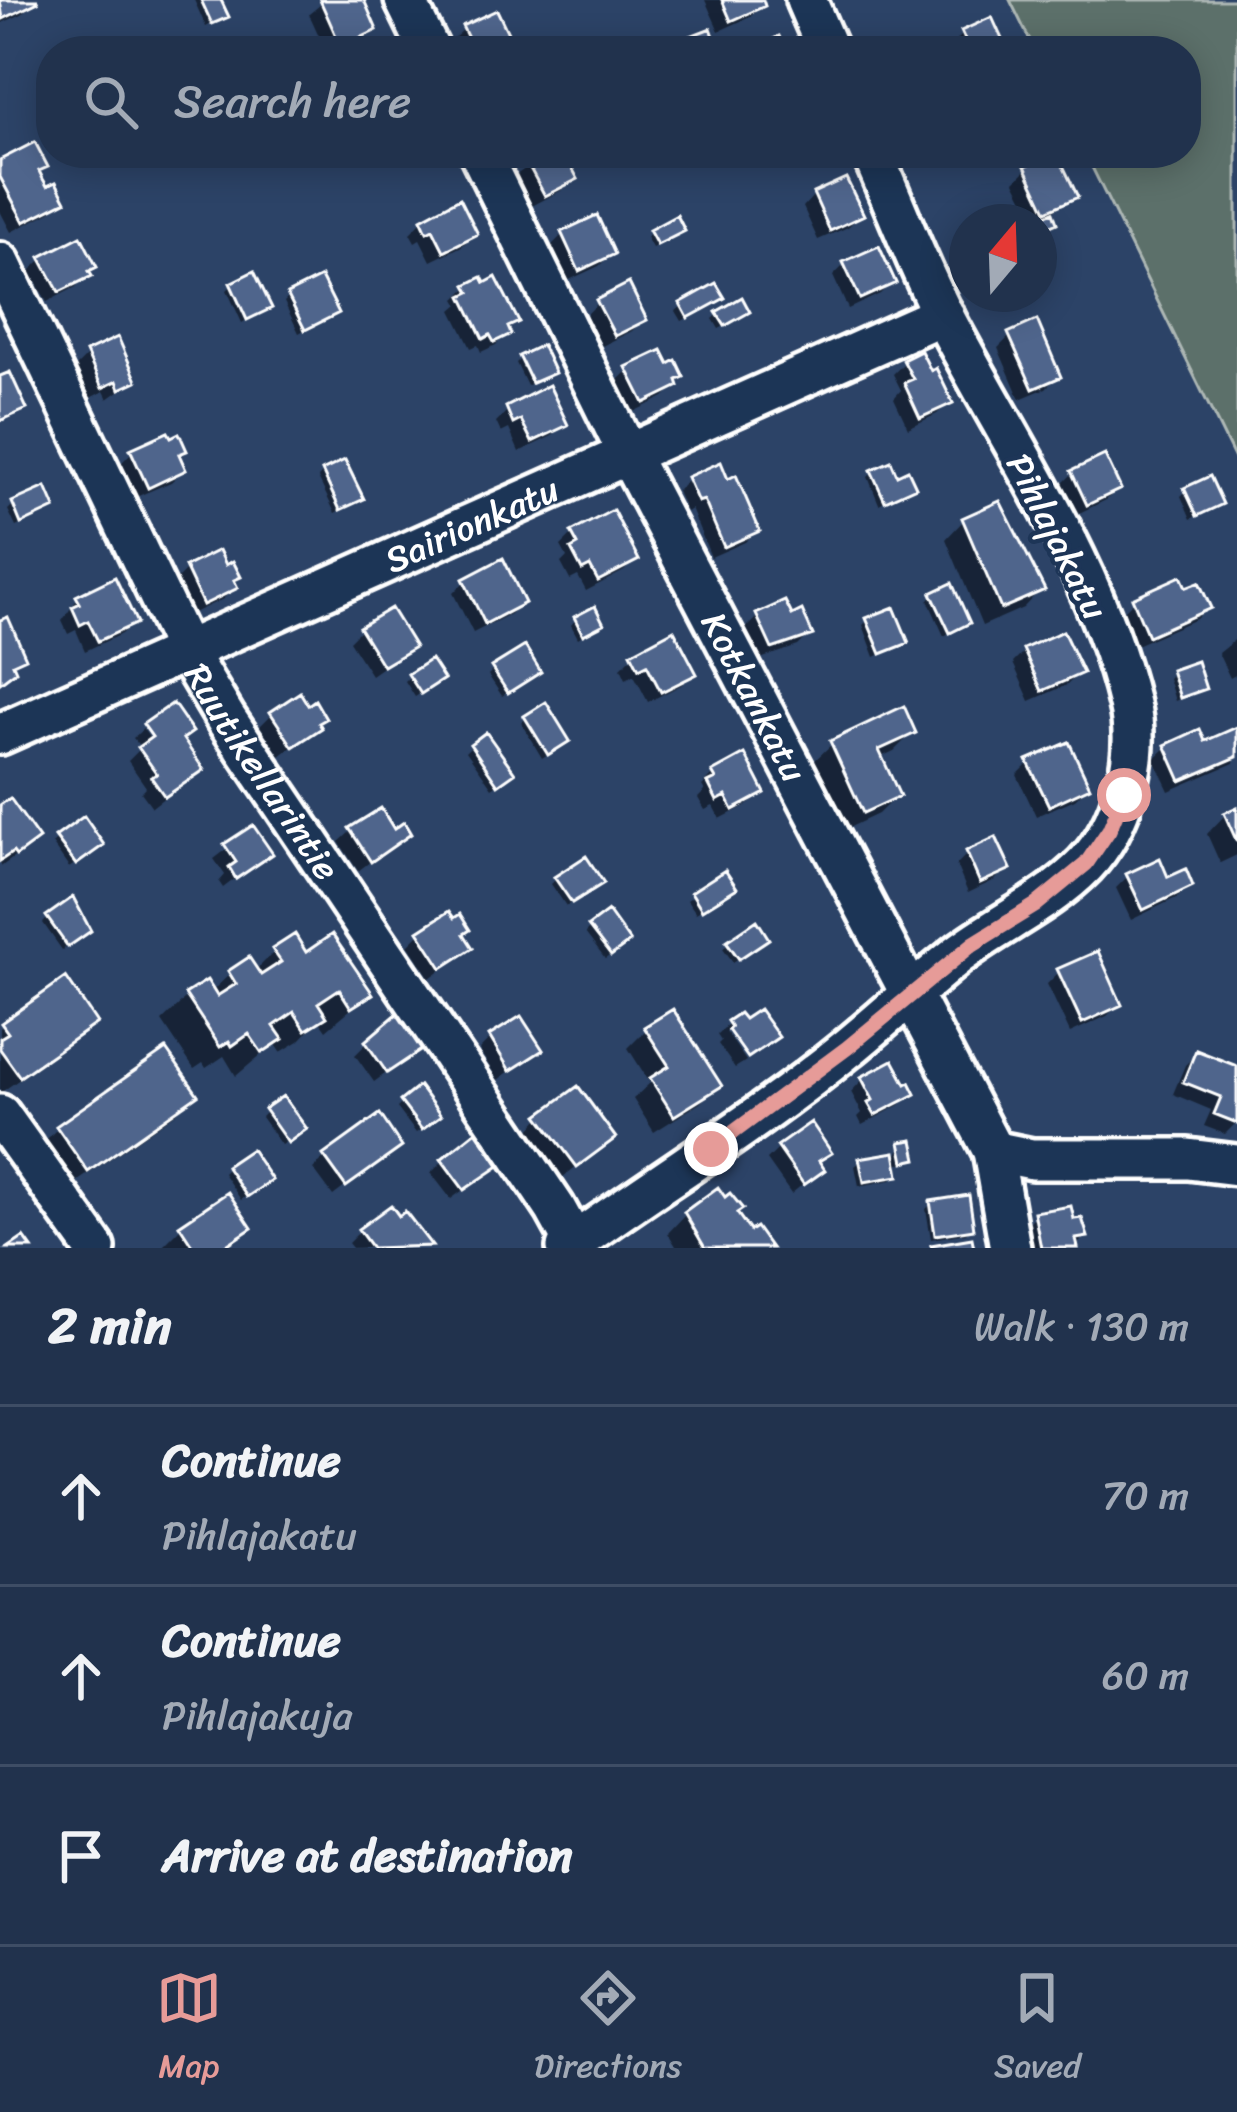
<!DOCTYPE html>
<meta charset="utf-8">
<style>
:root{--surface:#21324d;--page:#293a54;--text:#f1f3f6;--muted:#a2aab6;--line:#3e4d65;--accent:#e69b98}
body{margin:0;font-family:Sriracha,sans-serif;background:var(--page);color:var(--text)}
.compass{position:absolute;left:949px;top:204px;width:108px;height:108px;border-radius:50%;background:var(--surface);box-shadow:0 6px 30px #0003;rotate:19deg}
.stop{position:absolute;width:36px;height:36px;margin:-27px;border:9px solid #e69b98;border-radius:50%;background:#fff}
.stop.end{background:#e69b98;border-color:#fff;box-shadow:0 3px 12px #0008}
.list{margin:0;padding:0;list-style:none}
h2{display:flex;justify-content:space-between;align-items:center;height:156px;margin:0;padding:0 48px;font-size:51px}
h2 small{font-size:39px;font-weight:400;color:var(--muted)}
.list li{display:grid;grid-template-columns:78px 1fr auto;gap:36px;align-items:center;box-sizing:border-box;height:180px;padding:0 48px;border-top:3px solid var(--line)}
.list b{display:block;font-size:45px;white-space:nowrap}
.list p{margin:0;font-size:39px;white-space:nowrap;color:var(--muted)}
.list em{font-size:39px;font-style:normal;color:var(--muted)}
.icon{flex:none;width:66px;height:66px;fill:none;stroke:currentColor;stroke-width:2;stroke-linecap:round;stroke-linejoin:round}
.map{position:relative;flex:none;width:1237px;height:1248px;overflow:hidden}
.search{position:absolute;background:var(--surface);box-shadow:0 6px 30px #0003;left:36px;right:36px;top:36px;height:132px;display:flex;align-items:center;gap:30px;box-sizing:border-box;padding:0 42px;border-radius:48px;color:var(--muted);font-size:45px}
.sheet{height:696px;background:var(--surface)}
nav{display:flex;justify-content:space-around;align-items:center;box-sizing:border-box;height:168px;border-top:3px solid var(--line);background:var(--surface);font-size:33px;color:var(--muted)}
nav a{display:grid;justify-items:center;gap:6px}
nav .on{color:var(--accent)}
.map>svg:first-child{display:block}
</style>
<div class="map">
<svg width="1237" height="1248" viewBox="0 0 1237 1248">
<rect width="100%" height="100%" fill="#2c4367"/>
<filter id="ink" filterUnits="userSpaceOnUse"><feTurbulence type="fractalNoise" baseFrequency=".00833" numOctaves="2"/><feDisplacementMap in="SourceGraphic" scale="24" xChannelSelector="R" yChannelSelector="G"/><feConvolveMatrix kernelMatrix="1 2 1 2 8 2 1 2 1" color-interpolation-filters="sRGB"/></filter>
<g filter="url(#ink)">
<path fill="#5b6f6a" stroke="#adb7b4" stroke-width="3" d="M1010,0H1237V463L1085,153H1186V51H1035Z"/>
<path fill="#0007" d="M0,0H33L34,2L22,14L0,24Z
M194,0H218L225,16L206,27Z
M326,0H360L374,29L362,41L340,51H326L309,14Z
M705,0H760L762,5L750,17L719,31Z
M464,29L512,49L457,51L452,40Z
M963,34L1003,49L953,51L951,46Z
M692,39L713,41L689,51L686,44Z
M548,153H561L574,178L562,190L532,206L516,175Z
M776,153H813L782,167Z
M0,163L44,166L36,174L40,181L62,200L50,212L11,232L0,211Z
M1027,169L1074,196L1050,213L1054,222L1040,231L1015,181Z
M814,195L860,215L848,227L818,240L803,207Z
M422,221L474,234L462,246L431,261L420,239L415,242L410,233Z
M651,232L676,235L652,248L646,237Z
M563,234L611,254L599,266L567,281L551,246Z
M42,259L94,266L76,287L47,302L30,271Z
M845,264L892,282L880,294L848,309L833,276Z
M232,285L268,307L242,323L227,290Z
M468,287L515,321L496,345L481,352L478,345L471,348L452,310L459,304L456,299Z
M289,297L335,313L299,333L284,302Z
M598,303L644,319L632,331L602,346L586,315Z
M716,303L682,321L676,311L682,306Z
M718,314L742,317L719,329L713,319Z
M1010,336L1058,376L1046,388L1020,399L998,348Z
M88,355L133,381L108,399L104,391L90,398L76,367Z
M521,358L551,372L527,386L516,363Z
M905,362L949,402L937,414L908,428L894,398L901,390L893,374Z
M667,368L676,385L664,397L631,413L616,382L628,370Z
M508,410L564,424L552,436L519,452L509,429L501,433L496,422Z
M183,450L177,457L183,470L171,482L136,497L120,464L132,452Z
M873,472L895,479L912,487L879,504L868,477Z
M323,473L360,499L335,513L318,478Z
M1073,473L1118,489L1106,500L1075,515L1061,485Z
M689,479L757,530L745,542L711,557L691,509L686,512L677,491Z
M1186,491L1219,504L1191,519L1181,496Z
M13,505L52,508L16,527L8,510Z
M964,520L1041,589L1023,608L982,626L946,539Z
M573,534L636,559L624,571L586,591L578,576L570,580L561,563L567,557L561,546Z
M187,569L232,582L235,587L223,599L191,614L175,581Z
M465,581L522,602L510,614L473,633L453,593Z
M1185,591L1208,607L1196,619L1136,645L1122,613L1134,601Z
M933,595L967,623L944,636L928,600Z
M78,598L133,622L121,634L85,651L76,630L68,634L62,621Z
M758,616L790,619L810,634L798,646L760,659L746,628Z
M576,619L601,623L578,638L571,625Z
M868,620L905,643L875,657L863,625Z
M361,629L411,647L371,675L349,641Z
M1237,638V674L1230,678L1218,653Z
M1025,651L1079,673L1067,685L1030,701L1013,663Z
M633,656L693,673L681,685L648,702L634,675L626,679L621,668Z
M493,670L532,676L502,696L488,675Z
M1173,673L1203,688L1175,701L1168,678Z
M410,676L435,684L415,697L405,681Z
M307,709L318,727L280,756L260,726L272,714Z
M526,718L562,745L542,758L521,723Z
M143,729L159,751L180,741L200,770L152,807L141,792L146,787L128,761L141,748L133,738Z
M1237,732L1234,763L1169,791L1154,759L1166,748L1204,745Z
M912,733L894,751L879,758L896,796L878,814L844,830L813,762L832,744Z
M471,746L507,778L492,788L466,751Z
M1029,763L1087,787L1075,799L1036,816L1017,775Z
M714,774L761,793L749,804L720,819L713,806L705,810L698,798L705,791L702,786Z
M0,810L24,850L2,866L0,863Z
M1237,810V855L1220,863L1207,834L1225,815Z
M253,829L269,853L223,888L219,882L225,875L214,859Z
M351,831L393,833H408L358,871L339,842Z
M57,839L95,850L69,868L52,844Z
M968,853L1007,868L995,880L968,893L956,865Z
M724,874L728,893L696,913L687,900Z
M1128,876L1167,881L1190,885L1178,897L1131,920L1116,888Z
M556,879L595,887L566,906L551,884Z
M48,918L82,936L62,950L43,923Z
M590,928L622,947L605,959L585,933Z
M420,933L461,935L470,948L430,978L408,945Z
M728,943H761L733,962L723,948Z
M274,952L306,956L369,994L326,1030L319,1020L299,1041L281,1052L275,1043L236,1076L224,1056L206,1068L203,1063L194,1069L162,1021L187,997L211,992L230,974L255,971Z
M1059,972L1119,1004L1107,1016L1070,1033L1047,984Z
M65,981L94,1022L75,1040L0,1093V1028Z
M729,1023L775,1037L751,1057L731,1028L726,1032L746,1061L735,1068L718,1044L721,1041L717,1035Z
M646,1030L718,1085L700,1103L654,1132L633,1099L650,1083L628,1048Z
M491,1038L539,1049L498,1080L479,1050Z
M367,1043L419,1049L374,1082L355,1055Z
M1197,1053L1237,1070V1122L1225,1134L1204,1126L1211,1110L1173,1094L1185,1065Z
M862,1080L912,1093L900,1105L862,1125L858,1117L862,1113L851,1092Z
M194,1094L176,1113L68,1188L39,1147L58,1128Z
M402,1103L432,1121L416,1133L397,1108Z
M266,1112L298,1134L281,1145L261,1117Z
M540,1118L612,1138L563,1177L529,1130Z
M902,1145L914,1158L895,1166L896,1175L891,1180L859,1186L855,1166L861,1161L897,1154Z
M399,1146L333,1196L313,1169L325,1157Z
M779,1148L828,1152L817,1164L821,1169L791,1194L767,1160Z
M443,1161L500,1163L451,1199L431,1173Z
M228,1168L263,1184L241,1200L223,1173Z
M931,1204L971,1228L966,1233L931,1239L926,1209Z
M686,1214H734L750,1236L767,1248H677L668,1233Z
M1036,1215L1071,1223L1085,1236L1075,1248H1027L1024,1227Z
M248,1227L227,1248L163,1246L181,1228Z
M360,1231L428,1246L352,1248L348,1243Z"/>
<path fill="#50658c" stroke="#fff" stroke-width="3" d="M0,0H37L38,2L3,19Z
M201,0H221L229,17L212,24Z
M320,0H364L377,30L341,47Z
M722,0H763L765,6L731,21Z
M497,10L516,50L474,51L462,26Z
M992,17L1007,50L970,51L961,31Z
M711,28L716,42L696,50L690,36Z
M779,36L786,51H749Z
M35,142L48,167L39,171L43,179L47,186L56,182L66,201L24,222L0,177V160Z
M542,153H564L578,179L545,196L526,161Z
M1057,153L1078,197L1046,211L1025,166Z
M846,178L864,215L830,231L813,193Z
M460,198L478,234L444,251L433,229L427,232L421,219Z
M1053,212L1057,223L1046,228L1041,217Z
M597,215L615,254L579,271L561,232Z
M677,215L685,231L657,245L649,230Z
M81,236L97,267L89,271L92,276L59,292L40,257Z
M879,246L896,283L860,299L843,262Z
M254,271L272,308L247,320L230,283Z
M321,277L339,313L305,330L287,294Z
M482,277L485,283L496,277L519,322L508,327L511,334L494,342L490,335L483,339L462,296L470,292L466,285Z
M629,283L647,320L615,336L596,300Z
M716,283L725,298L688,318L680,303Z
M742,297L750,312L725,326L716,312Z
M1037,320L1061,377L1033,389L1008,333Z
M118,337L137,381L120,389L117,381L102,388L86,352Z
M542,345L555,373L532,383L519,356Z
M662,350L669,364L676,360L684,377L677,380L679,386L644,403L626,367Z
M921,351L931,371L936,368L953,403L920,418L904,383L913,379L903,360Z
M10,372L27,409L0,421V376Z
M549,385L568,425L532,442L521,420L513,424L506,407Z
M168,432L171,437L179,433L187,451L179,454L186,470L148,488L130,449Z
M1105,455L1121,489L1087,505L1071,471Z
M345,460L364,499L340,510L322,471Z
M891,461L897,475L908,470L916,487L885,501L871,470Z
M721,462L728,479L736,475L760,531L724,547L704,500L698,502L687,477Z
M1210,476L1223,504L1197,516L1184,488Z
M46,487L55,508L21,524L12,502Z
M1000,501L1045,590L1001,609L962,518Z
M613,510L639,560L598,581L590,566L582,570L571,549L578,545L571,532Z
M219,550L226,565L233,561L241,577L234,580L238,588L203,605L185,567Z
M503,558L525,603L485,624L463,579Z
M1181,576L1186,587L1199,582L1211,608L1148,636L1132,598Z
M115,577L137,623L98,641L88,621L80,625L72,607L80,603L76,596Z
M952,583L970,623L950,633L931,593Z
M785,601L792,615L802,610L813,635L772,649L756,614Z
M595,606L604,624L583,635L574,617Z
M894,607L909,643L881,654L866,618Z
M391,608L415,647L383,666L359,627Z
M8,617L26,658L13,664L16,671L0,683V620Z
M674,630L697,674L661,692L647,665L639,669L631,653Z
M1063,631L1083,673L1042,691L1023,649Z
M525,646L541,672L508,693L491,667Z
M431,659L444,679L421,694L408,674Z
M1197,661L1206,689L1180,698L1171,670Z
M300,692L308,705L315,700L326,719L319,723L322,728L293,747L270,712Z
M546,702L570,741L548,755L524,716Z
M173,703L193,732L183,739L204,770L165,797L151,777L157,774L138,747L152,737L143,724Z
M904,706L916,733L879,750L900,796L863,813L830,741Z
M1237,727V757L1181,781L1165,745L1200,729L1205,741Z
M486,732L515,773L498,785L470,744Z
M1069,742L1090,787L1049,806L1027,760Z
M745,754L765,793L733,810L726,796L717,801L708,783L716,779L712,772Z
M10,798L39,839L16,856L13,852L0,861V805Z
M1237,807V842L1224,813Z
M381,808L394,829L404,822L411,834L371,862L349,828Z
M84,816L104,845L76,865L55,837Z
M253,825L273,854L236,879L229,867L236,862L224,844Z
M996,837L1011,869L980,883L966,851Z
M586,856L604,883L572,903L554,877Z
M1160,858L1168,877L1186,869L1193,886L1143,910L1126,874Z
M725,870L737,888L702,910L691,892Z
M73,897L91,931L68,947L46,916Z
M449,911L454,918L460,914L470,930L464,934L473,948L442,968L418,931Z
M608,911L630,942L611,956L588,926Z
M757,920L769,939L739,959L726,941Z
M295,934L306,952L332,934L373,994L351,1008L339,989L318,1003L327,1017L306,1030L294,1012L274,1026L283,1039L262,1053L249,1034L232,1046L229,1041L220,1047L185,994L207,980L217,996L236,984L228,971L249,957L261,975L281,962L272,949Z
M1098,951L1122,1005L1082,1023L1057,969Z
M66,977L97,1023L20,1077L0,1049V1038L8,1033L1,1023Z
M673,1009L722,1086L674,1116L650,1078L669,1066L644,1027Z
M759,1009L779,1037L748,1058L728,1030L731,1027L727,1021L739,1013L744,1019Z
M398,1013L423,1049L387,1073L365,1041Z
M521,1016L543,1050L510,1071L489,1036Z
M166,1049L198,1095L88,1172L56,1126Z
M1196,1050L1237,1066V1123L1214,1114L1221,1097L1183,1082Z
M893,1060L906,1084L910,1082L916,1094L875,1115L868,1103L873,1100L861,1077Z
M419,1086L441,1116L422,1130L400,1101Z
M578,1086L616,1138L577,1167L538,1115Z
M283,1096L307,1129L288,1143L264,1109Z
M380,1114L402,1147L346,1187L323,1155Z
M811,1122L832,1153L819,1161L825,1170L804,1185L777,1146Z
M479,1129L504,1163L464,1190L441,1159Z
M913,1140L917,1159L904,1162L900,1142Z
M251,1149L272,1180L247,1197L226,1166Z
M895,1152L899,1176L864,1182L859,1158Z
M718,1187L725,1197L730,1193L743,1209L737,1213L750,1231L756,1227L771,1248H705L684,1212Z
M228,1192L252,1228L222,1248H194L179,1225Z
M969,1195L974,1229L935,1235L930,1201Z
M391,1205L399,1216L405,1211L432,1246L372,1248L358,1229Z
M1071,1206L1074,1219L1082,1218L1088,1237L1076,1239L1078,1248H1041L1034,1212Z
M24,1237L32,1248H8Z
M972,1238L974,1248H932L931,1245Z"/>
<g fill="none" stroke-linecap="round" stroke-linejoin="round">
<defs>
<g id="minor">
<path d="M405,0L430,51"/>
<path d="M806,0L828,51"/>
<path id="s1" d="M480,153L629,456L993,1151L1010,1248"/>
<path id="s2" d="M0,263L186,652L226,719L555,1208L577,1248"/>
<path id="s3" d="M0,734L943,314"/>
<path d="M0,1115L95,1248"/>
<path d="M993,1151L1032,1159H1188L1237,1165"/>
<path d="M567,1248C660,1181 759,1121 848,1048C886,1017 921,984 959,954C1000,923 1049,902 1085,865C1122,826 1142,756 1129,704C1096,566 1010,444 945,319C918,266 896,208 872,153"/>
</g>
</defs>
<use href="#minor" stroke="#fff" stroke-width="48"/>
<use href="#minor" stroke="#1d3557" stroke-width="39"/>
</g>
</g>
<g fill="none" stroke-linecap="round" stroke-linejoin="round" filter="url(#ink)">
<path stroke="#e69b98" stroke-width="15" d="M711,1149L847,1048L973,944L1036,905L1086,864L1109,830L1124,795"/>
</g>
<g text-anchor="middle" stroke-width="9" stroke-linejoin="round" paint-order="stroke">
<g font-size="36" fill="#fff" stroke="#1d3557">
<text dy="13" stroke="none"><textPath href="#s3" startOffset="516">Sairionkatu</textPath></text>
<text transform="translate(1058 536) rotate(63)" y="13">Pihlajakatu</text>
<text dy="13" stroke="none"><textPath href="#s1" startOffset="609">Kotkankatu</textPath></text>
<text dy="13" stroke="none"><textPath href="#s2" startOffset="573">Ruutikellarintie</textPath></text>
</g>
</g>
</svg>
<svg class="compass" viewBox="-18 -18 36 36"><path d="M0-13l5 13h-10z" fill="#e53935"/><path d="M0 13l5-13h-10z" fill="#a2aab6"/></svg>
<div class="stop" style="left:1124px;top:795px"></div>
<div class="stop end" style="left:711px;top:1149px"></div>
<div class="search"><svg class="icon" aria-label="search" viewBox="0 0 24 24"><circle cx="10" cy="10" r="6"/><path d="M15 15l6 6"/></svg>Search here</div>
</div>
<section class="sheet">
<h2>2 min<small>Walk · 130 m</small></h2>
<ul class="list">
<li><svg class="icon" aria-label="ahead" viewBox="0 0 24 24"><path d="M12 20V5M6 11l6-6 6 6"/></svg><div><b>Continue</b><p>Pihlajakatu</p></div><em>70 m</em></li>
<li><svg class="icon" aria-label="ahead" viewBox="0 0 24 24"><path d="M12 20V5M6 11l6-6 6 6"/></svg><div><b>Continue</b><p>Pihlajakuja</p></div><em>60 m</em></li>
<li><svg class="icon" aria-label="arrive" viewBox="0 0 24 24"><path d="M6 21V4h12l-3 4 3 4H6"/></svg><div><b>Arrive at destination</b></div></li>
</ul>
</section>
<nav>
<a class="on"><svg class="icon" aria-label="map" viewBox="0 0 24 24"><path d="M3 6l6-2 6 2 6-2v14l-6 2-6-2-6 2zM9 4v14M15 6v14"/></svg>Map</a>
<a><svg class="icon" aria-label="directions" viewBox="0 0 24 24"><path d="M12 3l9 9-9 9-9-9zM9 14v-3h6M13 9l2 2-2 2"/></svg>Directions</a>
<a><svg class="icon" aria-label="saved" viewBox="0 0 24 24"><path d="M7 4h10v16l-5-4-5 4z"/></svg>Saved</a>
</nav>
